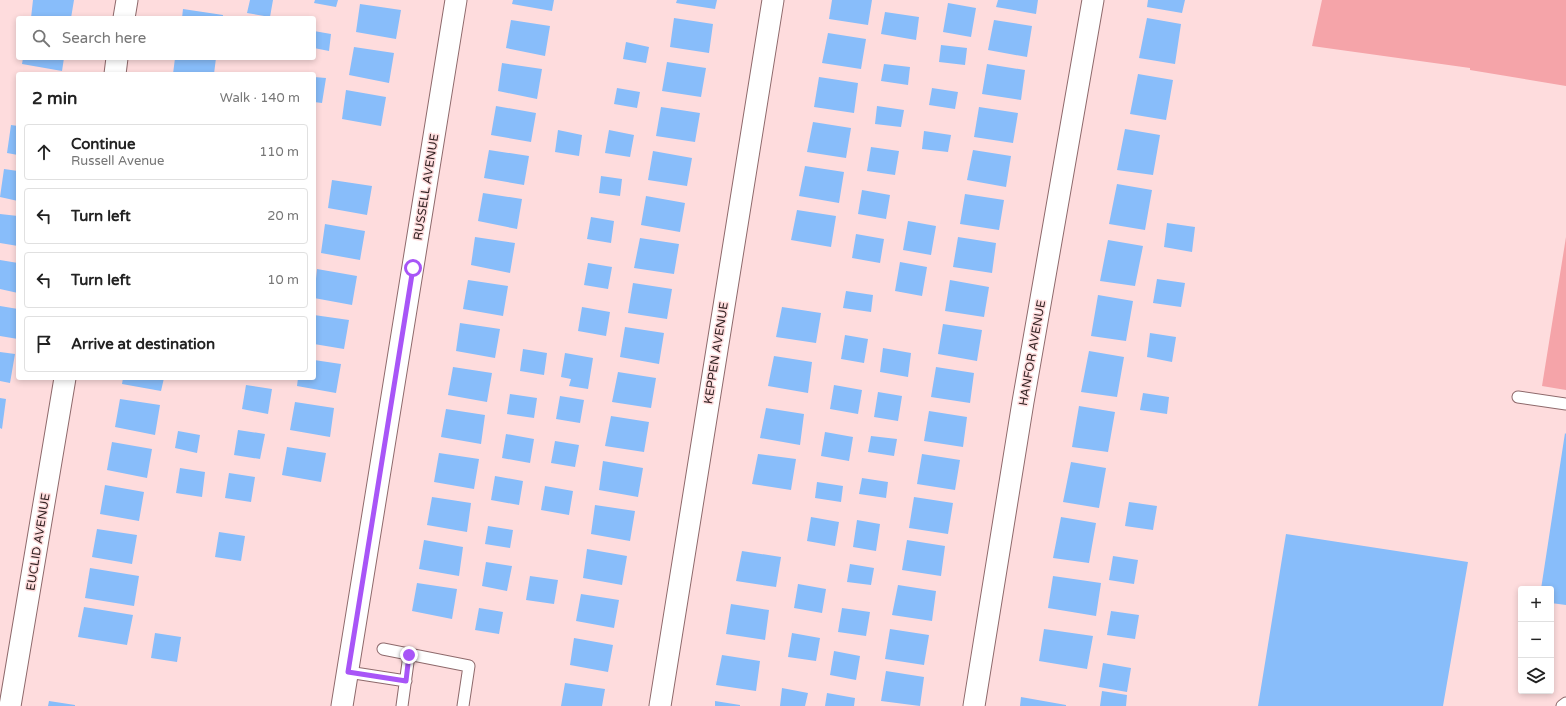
<!DOCTYPE html>
<meta charset="utf-8">
<style>
:root{--surface:#fff;--page:#f6f6f6;--text:#222;--muted:#767676;--line:#e0e0e0}
body{margin:0;font-family:"Varela Round",sans-serif;background:var(--page);color:var(--text)}
.controls{position:absolute;right:12px;bottom:12px;display:grid;overflow:hidden;border-radius:4px;box-shadow:0 2px 6px #0003}
.controls button{width:36px;height:36px;display:grid;place-items:center;padding:0;border:0;border-bottom:1px solid var(--line);background:var(--surface);color:var(--text);font:20px sans-serif}
.stop{position:absolute;width:12px;height:12px;margin:-9px;border:3px solid #a855f7;border-radius:50%;background:#fff}
.stop.end{background:#a855f7;border-color:#fff;box-shadow:0 1px 4px #0008}
.list{margin:0;padding:0;list-style:none}
h2{display:flex;justify-content:space-between;align-items:center;height:52px;margin:0;padding:0 16px;font-size:17px}
h2 small{font-size:13px;font-weight:400;color:var(--muted)}
.list li{display:grid;grid-template-columns:26px 1fr auto;gap:12px;align-items:center;box-sizing:border-box;height:56px;margin:0 8px 8px;padding:0 8px;border:1px solid var(--line);border-radius:4px}
.list b{display:block;font-size:15px;white-space:nowrap}
.list p{margin:0;font-size:13px;white-space:nowrap;color:var(--muted)}
.list em{font-size:13px;font-style:normal;color:var(--muted)}
.icon{flex:none;width:22px;height:22px;fill:none;stroke:currentColor;stroke-width:2;stroke-linecap:round;stroke-linejoin:round}
.map{position:relative;flex:none;width:1566px;height:706px;overflow:hidden}
.search{position:absolute;background:var(--surface);box-shadow:0 2px 6px #0003;left:16px;top:16px;width:300px;height:44px;display:flex;align-items:center;gap:10px;box-sizing:border-box;padding:0 14px;border-radius:4px;color:var(--muted);font-size:15px}
.panel{position:absolute;background:var(--surface);box-shadow:0 2px 6px #0003;left:16px;top:72px;width:300px;height:308px;border-radius:4px}
.map>svg:first-child{display:block}
</style>
<div class="map">
<svg width="1566" height="706" viewBox="0 0 1566 706">
<rect width="100%" height="100%" fill="#fedcdd"/>
<path fill="#f5a4a9" d="M1322,0H1566V86L1470,70V68L1312,46Z
M1566,237V390L1542,386Z"/>
<path fill="#88bdfa" d="M33,0H74L71,18H31Z
M250,0H273L270,17L247,13Z
M315,0H338L336,7L314,3Z
M513,0H554L552,11L512,4Z
M677,0H717L715,9L676,3Z
M832,0H872L868,25L829,19Z
M998,0H1038L1036,14L996,7Z
M1148,0H1185L1182,13L1147,7Z
M948,3L976,8L971,37L943,32Z
M360,4L401,10L396,39L356,32Z
M183,9L223,15V18H182Z
M885,12L919,17L916,40L881,34Z
M674,18L713,24L709,53L670,47Z
M1147,18L1181,24L1175,64L1139,58Z
M511,20L550,26L545,56L506,48Z
M994,20L1032,26L1027,57L988,50Z
M314,31L331,34L329,51L314,48Z
M828,33L866,39L861,69L822,63Z
M626,42L649,47L646,63L623,59Z
M941,45L967,48L965,65L939,62Z
M354,47L394,53L389,83L349,75Z
M23,58H64L62,71L22,64Z
M175,58H216L214,74H173Z
M667,62L706,68L701,97L662,91Z
M502,63L542,69L537,99L498,91Z
M884,64L910,67L908,85L881,81Z
M987,64L1025,70L1021,100L982,94Z
M1138,74L1173,80L1166,120L1130,114Z
M314,77L326,78L322,103L314,102Z
M819,77L858,83L854,113L814,107Z
M617,88L640,92L637,108L614,104Z
M932,88L958,92L955,109L929,105Z
M346,90L386,97L381,126L342,119Z
M496,106L536,113L531,142L491,135Z
M877,106L904,110L901,127L875,124Z
M661,107L700,113L695,142L656,136Z
M979,107L1018,113L1013,143L974,137Z
M813,122L851,128L846,158L807,152Z
M11,125L18,126V155L7,153Z
M1125,129L1160,135L1153,175L1117,170Z
M558,130L582,135L579,156L555,152Z
M609,130L634,135L630,157L605,153Z
M924,131L951,135L948,152L922,149Z
M871,147L899,151L895,175L867,171Z
M489,150L529,156L524,185L484,178Z
M973,150L1011,156L1006,187L967,180Z
M653,151L692,158L687,186L648,180Z
M805,166L844,172L839,203L799,196Z
M4,169L18,171V201L0,197Z
M601,176L622,179L620,196L599,193Z
M332,180L372,186L367,215L328,208Z
M1117,184L1152,190L1145,230L1109,224Z
M862,190L890,195L886,219L858,214Z
M483,193L522,199L517,229L478,221Z
M965,194L1004,200L999,230L960,224Z
M646,196L685,203L680,232L641,225Z
M797,210L836,216L831,247L791,240Z
M0,214L18,216V246L0,243Z
M591,217L614,221L611,243L587,239Z
M908,221L936,226L931,255L903,250Z
M1167,223L1195,227L1192,252L1164,247Z
M325,224L365,231L360,260L321,253Z
M856,234L884,239L880,263L852,258Z
M475,237L515,243L510,273L471,265Z
M958,237L996,243L992,273L953,267Z
M640,238L679,244L674,274L634,268Z
M1108,240L1143,246L1135,286L1100,281Z
M0,260L18,263V293L0,289Z
M900,262L927,267L922,296L895,291Z
M588,263L612,267L608,289L584,285Z
M317,269L357,276L352,305L314,298Z
M1157,279L1185,283L1181,307L1153,303Z
M468,280L508,286L503,316L463,309Z
M950,280L989,287L984,317L945,311Z
M633,283L672,289L667,319L628,313Z
M846,291L873,295L871,312L843,308Z
M1098,295L1133,301L1126,341L1091,336Z
M0,306L18,309V339L0,336Z
M582,307L610,312L606,336L578,331Z
M782,307L821,313L816,343L776,337Z
M314,315L349,320L344,349L314,344Z
M460,323L500,329L495,358L456,351Z
M943,324L982,330L977,361L938,354Z
M625,327L664,333L659,364L620,357Z
M1150,333L1176,337L1172,362L1147,357Z
M845,335L868,339L864,363L841,359Z
M883,348L911,353L908,377L880,372Z
M523,349L547,353L544,375L520,371Z
M1089,351L1124,357L1117,397L1081,392Z
M0,352L15,354L10,383L0,381Z
M565,353L593,358L588,389L569,386L571,379L561,377Z
M774,356L812,362L808,393L768,386Z
M314,360L341,364L336,393L297,386L298,378H314Z
M453,367L492,373L487,402L448,395Z
M936,367L974,373L970,403L931,397Z
M618,372L656,378L651,408L612,402Z
M123,378H164L161,391L122,384Z
M246,385L272,389L268,414L242,409Z
M834,385L862,390L858,414L830,409Z
M878,392L902,396L898,421L874,417Z
M1143,393L1169,397L1167,414L1140,410Z
M510,394L537,398L534,418L507,414Z
M560,396L584,400L580,423L556,419Z
M0,398L6,399L2,429L0,428Z
M120,399L160,405L155,435L115,427Z
M295,402L334,408L330,437L290,430Z
M1079,406L1115,412L1108,452L1072,447Z
M766,408L804,414L800,445L760,438Z
M446,409L485,415L481,444L441,437Z
M929,411L967,417L963,447L924,441Z
M611,416L649,422L644,452L605,446Z
M238,430L265,434L260,459L234,455Z
M178,431L200,435L197,453L175,448Z
M825,432L853,437L849,461L821,456Z
M1565,433L1566,434V605L1551,603V589H1541Z
M506,434L534,439L530,463L502,458Z
M871,436L897,439L894,456L868,452Z
M555,441L579,445L575,467L551,463Z
M112,442L152,449L147,478L107,470Z
M287,447L326,453L321,482L282,475Z
M439,453L479,459L474,489L434,482Z
M758,454L796,459L791,490L752,484Z
M922,454L960,460L955,490L917,484Z
M603,461L643,468L638,497L599,490Z
M1071,462L1106,468L1099,508L1063,502Z
M180,468L205,472L202,497L176,493Z
M229,473L255,477L251,502L225,498Z
M495,476L523,481L519,505L491,500Z
M862,478L888,482L886,498L859,494Z
M817,482L843,486L841,502L815,498Z
M105,485L144,492L139,521L100,514Z
M545,486L573,491L569,515L541,510Z
M432,497L471,503L467,532L427,525Z
M914,497L953,503L948,534L909,528Z
M1129,502L1157,506L1153,530L1125,526Z
M595,505L635,511L630,541L591,534Z
M811,517L839,522L835,546L807,541Z
M1061,517L1096,523L1089,563L1053,558Z
M857,520L880,524L876,551L853,547Z
M488,526L513,530L510,548L485,544Z
M97,529L137,535L132,564L92,557Z
M219,532L245,536L241,561L215,557Z
M1286,534L1468,562L1443,706H1258Z
M424,540L463,547L459,576L419,569Z
M907,540L945,546L941,576L902,570Z
M587,549L627,556L622,585L583,578Z
M742,551L781,557L776,587L736,581Z
M1113,556L1138,560L1134,584L1109,580Z
M486,562L512,566L507,591L482,586Z
M850,564L874,568L871,585L847,582Z
M90,568L139,576L134,606L85,598Z
M530,576L558,580L554,604L526,600Z
M1053,576L1101,583L1096,616L1048,608Z
M417,583L457,589L452,619L412,611Z
M798,584L826,589L822,613L794,608Z
M898,585L936,591L932,621L892,615Z
M581,594L619,600L614,628L576,621Z
M731,604L769,610L765,640L726,634Z
M84,607L133,615L127,645L78,637Z
M479,608L503,612L499,634L475,630Z
M842,608L870,612L866,636L838,632Z
M1111,611L1139,615L1135,639L1107,635Z
M890,629L929,635L924,665L885,659Z
M1044,629L1093,636L1087,669L1039,661Z
M155,633L181,637L177,662L151,658Z
M792,633L820,638L816,661L788,657Z
M574,638L613,645L608,672L570,665Z
M834,651L860,656L856,680L830,675Z
M722,655L760,661L756,691L716,685Z
M1103,663L1131,668L1127,692L1099,687Z
M886,671L924,677L920,706L881,701Z
M565,683L605,689L602,706H561Z
M782,688L808,693L805,706H780Z
M1102,691L1127,695L1126,706H1100Z
M827,693L855,698L854,706H825Z
M1021,697L1066,705V706H1020Z
M49,701L75,705V706H48Z
M715,701L740,705V706H715Z"/>
<g fill="none" stroke-linecap="round" stroke-linejoin="round">
<defs>
<path id="lane" d="M1518,397L1566,404
M383,649L469,666L463,706
M348,672L406,681
M402,706L409,655
M1562,706L1566,703"/>
<path id="street" d="M124,18L127,0
M115,74L117,58
M10,706L65,378
M342,706L456,0
M660,706L773,0
M974,706L1023,402L1093,0"/>
</defs>
<use href="#lane" stroke="#8e696b" stroke-width="13"/>
<use href="#street" stroke="#8e696b" stroke-width="23"/>
<use href="#lane" stroke="#fff" stroke-width="11"/>
<use href="#street" stroke="#fff" stroke-width="21"/>
</g>
<g fill="none" stroke-linecap="round" stroke-linejoin="round">
<path stroke="#a855f7" stroke-width="5" d="M409,655L406,681L348,672L413,268"/>
</g>
<g text-anchor="middle" stroke-width="3" stroke-linejoin="round" paint-order="stroke">
<g font-size="12" fill="#332324" stroke="#fedcdd">
<text transform="translate(426 187) rotate(-81)" y="4">RUSSELL AVENUE</text>
<text transform="translate(716 353) rotate(-81)" y="4">KEPPEN AVENUE</text>
<text transform="translate(1032 353) rotate(-80)" y="4">HANFOR AVENUE</text>
<text transform="translate(38 542) rotate(-81)" y="4">EUCLID AVENUE</text>
</g>
</g>
</svg>
<div class="controls">
<button>+</button>
<button>−</button>
<button><svg class="icon" aria-label="layers" viewBox="0 0 24 24"><path d="M12 4l9 5-9 5-9-5zM3 14l9 5 9-5"/></svg></button>
</div>
<div class="stop" style="left:413px;top:268px"></div>
<div class="stop end" style="left:409px;top:655px"></div>
<div class="search"><svg class="icon" aria-label="search" viewBox="0 0 24 24"><circle cx="10" cy="10" r="6"/><path d="M15 15l6 6"/></svg>Search here</div>
<section class="panel">
<h2>2 min<small>Walk · 140 m</small></h2>
<ul class="list">
<li><svg class="icon" aria-label="ahead" viewBox="0 0 24 24"><path d="M12 20V5M6 11l6-6 6 6"/></svg><div><b>Continue</b><p>Russell Avenue</p></div><em>110 m</em></li>
<li><svg class="icon" aria-label="left" viewBox="0 0 24 24"><path d="M17 20v-9H6M10 6l-5 5 5 5"/></svg><div><b>Turn left</b></div><em>20 m</em></li>
<li><svg class="icon" aria-label="left" viewBox="0 0 24 24"><path d="M17 20v-9H6M10 6l-5 5 5 5"/></svg><div><b>Turn left</b></div><em>10 m</em></li>
<li><svg class="icon" aria-label="arrive" viewBox="0 0 24 24"><path d="M6 21V4h12l-3 4 3 4H6"/></svg><div><b>Arrive at destination</b></div></li>
</ul>
</section>
</div>
